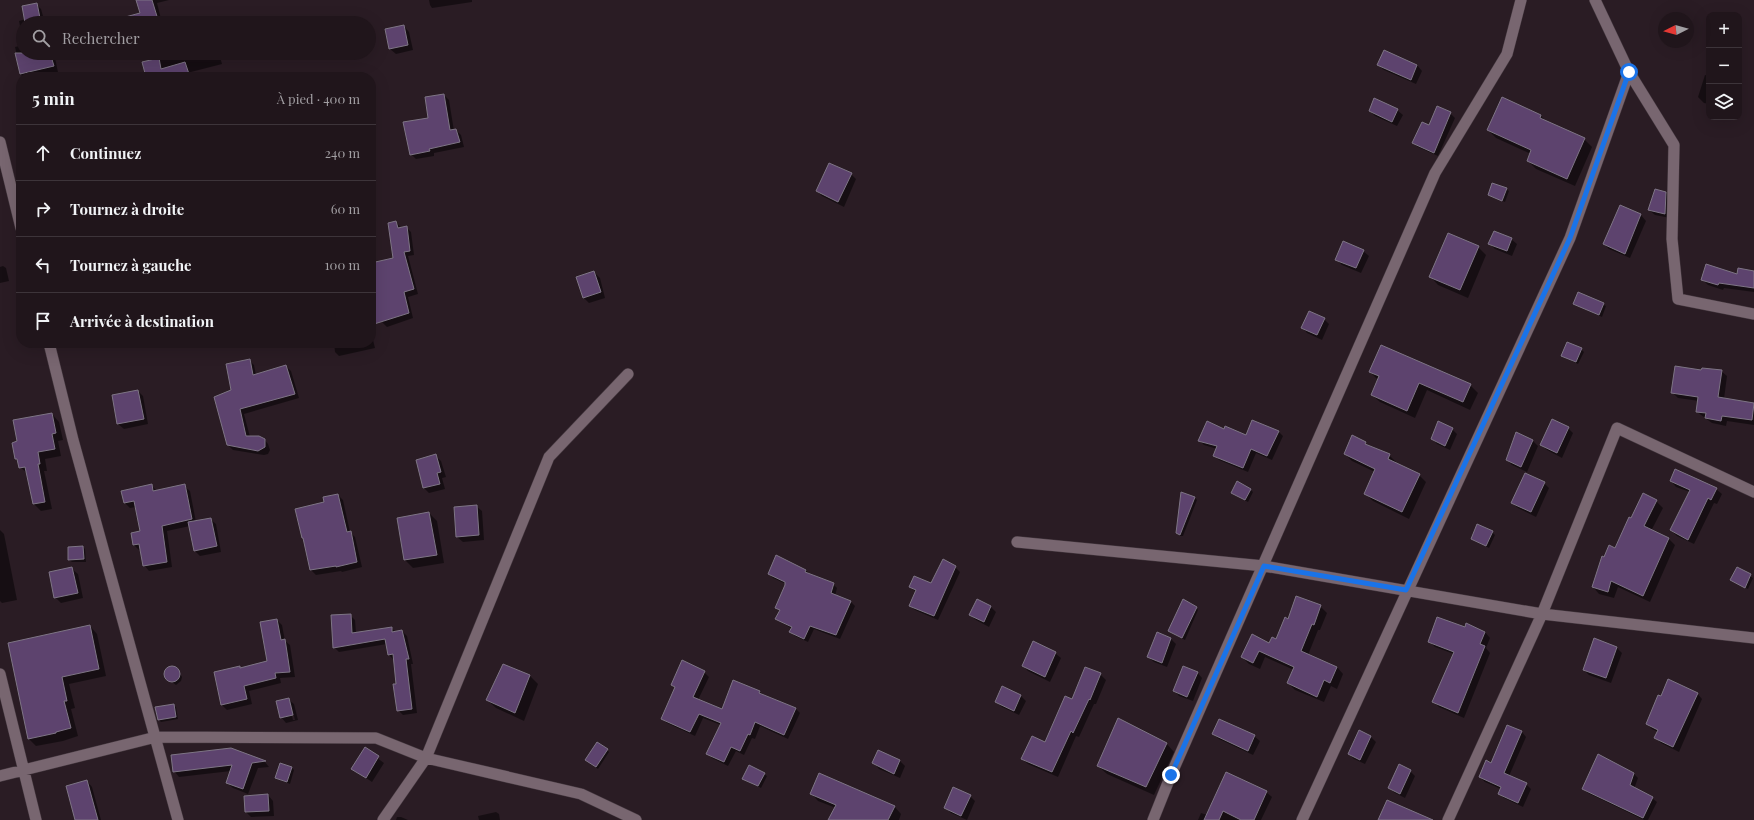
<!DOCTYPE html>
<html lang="fr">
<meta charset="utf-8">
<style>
:root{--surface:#20151b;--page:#2d2228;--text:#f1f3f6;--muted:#a29fa3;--line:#3d343a}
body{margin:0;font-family:"Playfair Display",serif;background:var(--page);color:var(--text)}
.controls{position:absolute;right:12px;top:12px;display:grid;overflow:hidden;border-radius:8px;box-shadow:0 4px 16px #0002}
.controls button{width:36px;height:36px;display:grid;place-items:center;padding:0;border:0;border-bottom:1px solid var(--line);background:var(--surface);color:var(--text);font:20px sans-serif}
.compass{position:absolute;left:1658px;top:12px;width:36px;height:36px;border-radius:50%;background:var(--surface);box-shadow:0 4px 16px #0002;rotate:264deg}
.stop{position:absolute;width:12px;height:12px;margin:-9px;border:3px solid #1a73e8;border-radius:50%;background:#fff}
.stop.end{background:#1a73e8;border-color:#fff;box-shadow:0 1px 4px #0008}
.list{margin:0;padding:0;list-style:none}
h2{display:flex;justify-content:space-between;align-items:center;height:52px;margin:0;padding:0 16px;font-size:17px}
h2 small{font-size:13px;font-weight:400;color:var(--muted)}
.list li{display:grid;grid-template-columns:26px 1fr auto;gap:12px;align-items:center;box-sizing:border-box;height:56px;padding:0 16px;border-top:1px solid var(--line)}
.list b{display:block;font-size:15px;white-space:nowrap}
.list em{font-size:13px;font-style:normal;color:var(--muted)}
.icon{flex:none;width:22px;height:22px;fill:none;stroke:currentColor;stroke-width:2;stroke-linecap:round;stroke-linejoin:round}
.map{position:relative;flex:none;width:1754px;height:820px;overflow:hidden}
.search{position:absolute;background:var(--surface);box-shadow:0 4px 16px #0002;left:16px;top:16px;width:360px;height:44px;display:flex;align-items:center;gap:10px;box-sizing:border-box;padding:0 14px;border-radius:22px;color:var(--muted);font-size:15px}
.panel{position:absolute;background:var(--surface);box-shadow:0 4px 16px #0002;left:16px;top:72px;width:360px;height:276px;border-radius:16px}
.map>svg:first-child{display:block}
</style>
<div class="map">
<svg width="1754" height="820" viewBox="0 0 1754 820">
<rect width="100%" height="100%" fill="#2a1c24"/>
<path fill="#0007" fill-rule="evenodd" d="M137,0H169L157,3L162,23H131L141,14Z
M429,0H472V2L432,8L430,5Z
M36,4L41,9L45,23H23V40L19,21L26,19Z
M404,26L409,32L413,50L396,54L390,49Z
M23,45V53H54L59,77H22L15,47Z
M162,53H219L222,64L191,72L192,77H147L144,63L163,58Z
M1378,65H1417L1422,71L1416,84L1384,70Z
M1705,75L1709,76V104L1704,103L1698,97Z
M21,90V112L16,91Z
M444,95L449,100L454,131L456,130L461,135L464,147L434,153V156L416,159L411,154L429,118Z
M1502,99L1541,116L1547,123L1584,139L1592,147L1575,186L1536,169L1528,161L1531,154L1496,138L1488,130Z
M1397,110L1403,115L1397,126L1375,116L1370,111Z
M1450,113L1455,118L1438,156L1418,147L1413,143L1430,126Z
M851,174L856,179L844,207L822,196L817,191Z
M1506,189L1509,191L1505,202L1489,195Z
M1666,193L1671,198L1670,218L1655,215L1649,210Z
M1620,206L1641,215L1646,221L1630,258L1609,249L1604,244Z
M396,222L401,228L406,227L411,232L414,255L408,256L418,294L408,297L413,318L387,327L382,322L378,305L371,306V264L394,258Z
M1511,239L1517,244L1512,256L1495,249L1490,244Z
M1478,247L1486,255L1468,298L1438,285L1430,276Z
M1363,251L1369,256L1361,273L1342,265L1336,259Z
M3,266L6,268L9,281L0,283V267Z
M594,272L600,278L605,298L589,303L583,297Z
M1754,272V292L1724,288L1723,290L1708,285L1702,279Z
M1579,293L1606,306L1602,317L1574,304Z
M1324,319L1329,324L1322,340L1307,333L1302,327Z
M371,332L375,348L339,356L335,352L334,343H371Z
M125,343H143L128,346Z
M1581,349L1584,352L1578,364L1562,356Z
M249,360L254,365L256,375L286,366L291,371L299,398L244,414L250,437L263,438L268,444L270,450L268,454L264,455L233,450L228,445L232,391Z
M1702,371H1721L1727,376L1724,399L1754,404V425L1727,421L1726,426L1712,423L1697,412L1699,401L1678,398L1672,392Z
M1370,372L1470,385L1478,393L1470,410L1427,390L1415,418L1380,402L1372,395L1378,380Z
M138,391L143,396L148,424L124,429L118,424L113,396Z
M52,414L59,422L63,440L58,441L61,456L45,459L47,471H44L52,509L41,511L34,504L28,474L20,467L18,461L16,459L18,442Z
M1568,428L1573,433L1562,458L1547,450L1541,445Z
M1452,429L1457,434L1450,450L1437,444L1432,438Z
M1278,431L1283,436L1272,460L1256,453L1248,472L1219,460L1214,455L1217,449L1204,445L1200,441Z
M1533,441L1538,446L1527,472L1512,465L1507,460Z
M1365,443L1370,448L1389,455L1396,462V464L1419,475L1426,482L1409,519L1373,501L1366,494L1375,472L1352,461L1345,454Z
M436,456L441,461L446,477L442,478L445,489L429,493L424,488Z
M1671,481L1716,489L1722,494L1717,504L1714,503L1694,544L1677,536L1671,530L1690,492L1676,487Z
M1544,483L1549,488L1536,517L1518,508L1512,503Z
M151,485L157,491L184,486L190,491L196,522L210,519L216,524L221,552L200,556L195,551L190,526L167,531L172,567L149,571L144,565L141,549L139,550L133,544L141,532L136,507L130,508L125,503Z
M1250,489L1253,492L1248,502L1232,493Z
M338,495L343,500L350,532L355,537L362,567L342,572L341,571L316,575L311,570L326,503Z
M1195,498L1197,500L1183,536H1180L1177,533Z
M1656,501L1663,508L1651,531L1669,539L1675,545L1650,602L1618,587L1614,598L1599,594L1593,587L1605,559L1616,549L1631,520Z
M476,506L482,511L484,540L463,542L457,537Z
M429,513L437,521L444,563L413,568L405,560Z
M0,530L4,534L17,600L2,603L0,601Z
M1492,532L1495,535L1489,548L1472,539Z
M83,547L85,549L86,562H72L69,560Z
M955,567L960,572L938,620L915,610L910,606L916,592L910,587L931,584Z
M1737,568L1753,578L1748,589L1732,580Z
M72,569L78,574L83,598L61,603L55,597Z
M806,570L809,574L833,584L837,588L835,596L851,602L855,606L840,639L814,629L808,642L795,636L791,632L792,629L777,619L780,611L777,608L786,584L773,578L769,574Z
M977,600L991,607L996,612L989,627L976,620L970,615Z
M1320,606L1327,613L1320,630H1318L1308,655L1337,667L1343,674L1337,689L1331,686L1324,702L1295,690L1288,683L1294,670L1265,657L1260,669L1249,664L1242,657L1277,641L1289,620Z
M1196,607L1198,610L1185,640L1169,631Z
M350,615L355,620L356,633L391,628L396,632L402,631L407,636L413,664H411L417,713L403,715L398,710L394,660L389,655L387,644L339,652L334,647Z
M277,620L282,625L285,641L290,645L295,677L280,678L281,683L249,691L252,704L227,710L222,705L239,667L241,669L268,662Z
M90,626L97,634L106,676L69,684L75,708L71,709L78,736L63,741L36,746L29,739Z
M1466,628L1485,632L1490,638L1486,648L1490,653L1464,718L1439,707L1434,702L1454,654L1435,647L1429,641Z
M1171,639L1176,644L1167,667L1154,662L1148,657Z
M1595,640L1617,648L1622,653L1611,683L1589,675L1584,670Z
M1055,653L1061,658L1050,682L1028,671L1023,666Z
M504,665L530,676L538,684L524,721L496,708L487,700Z
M171,667L176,668L182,677L181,681L176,685L167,678L166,674L167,670Z
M704,672L709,677L698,700L722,710L734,681L760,692L764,696L796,709L800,713L788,739L760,726L755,739L752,738L744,755L736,751L728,766L712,758L708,753L721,725L703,718L695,736L667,723L662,718L676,689L672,685Z
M1197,672L1202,678L1193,701L1179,696L1174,690Z
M1100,674L1106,680L1096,704H1094L1079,737L1076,736L1058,777L1028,764L1022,759L1045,743L1072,700Z
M1002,688L1021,696L1026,701L1019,715L1002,707L996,702Z
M1697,693L1702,699L1679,752L1661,743L1656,738L1658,732L1652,729L1647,724L1662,697Z
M288,699L294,704L298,720L286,723L281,717ZM289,704H291L295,720H293Z
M173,705L176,707L178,719L161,722L159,720Z
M1508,726L1522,732L1526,737L1509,776L1526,784L1531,789L1523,807L1504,798L1499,793L1501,789L1485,782L1480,777L1491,764Z
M1213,734L1254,736L1260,741L1253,755L1219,739Z
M1370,736L1376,742L1365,764L1354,759L1349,754Z
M1166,743L1174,752L1154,795L1107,774L1098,766Z
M230,749L265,762L269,767L258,768L248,794L233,788L227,783L231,771L179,777L174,771Z
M365,749L384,763L372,782L353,769Z
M607,750L609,752L598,769L587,760Z
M879,751L900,761L905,766L900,778L879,769L874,763Z
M1599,755L1634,774L1638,778L1634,789L1652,798L1657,802L1648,820H1644L1588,793L1583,789Z
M750,766L767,776L761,788L744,778Z
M292,768L294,770L290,784L276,778Z
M1410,771L1415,776L1405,798L1395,793L1389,788Z
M87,781L92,787L101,820H78Z
M1266,792L1272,797L1261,820H1198L1201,813L1207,815Z
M811,793L894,806L901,814L899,820H832L836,808L818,801Z
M268,795L273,801L274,816L251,817L246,812L245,797Z
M970,796L975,801L967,820L951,813L945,807Z
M496,812L499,814L500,820H479L478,816Z
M397,817H401L408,820H396Z"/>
<path fill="#5d436e" stroke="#7e7585" d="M136,0H152L159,23H118V19L140,13Z
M37,3L41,23H25L22,6Z
M404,25L408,45L389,49L385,29Z
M1384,50L1417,65L1411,80L1377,65Z
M15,53H50L54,66L20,74Z
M159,58L161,69L185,62L190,77H146L142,62Z
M444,94L450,130L456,129L460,142L429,149L430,151L410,155L403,122L428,118L425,97Z
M1502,97L1541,115L1540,118L1585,138L1567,179L1527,161L1531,150L1487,130Z
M1374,98L1398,109L1392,122L1369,111Z
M1437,106L1451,112L1434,153L1412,143L1422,122L1429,125Z
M829,163L852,173L838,202L816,191Z
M1492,183L1507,188L1502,201L1488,195Z
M1655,189L1666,192L1665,214L1648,210Z
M1620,205L1641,214L1625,254L1603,244Z
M396,221L398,228L407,226L410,251L404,252L414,289L404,292L409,313L371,325V263L393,258L388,223Z
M1494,231L1512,238L1507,251L1488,244Z
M1448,233L1479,246L1460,290L1429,277Z
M1343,241L1364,250L1356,268L1335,260Z
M1706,264L1737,274L1738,268L1754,271V288L1719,283L1718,285L1701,280Z
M594,271L601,292L583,298L576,277Z
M1578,292L1604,303L1599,315L1573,304Z
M1309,311L1325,318L1317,335L1301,328Z
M1567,342L1582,348L1576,362L1561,356Z
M1381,345L1471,384L1463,402L1419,383L1407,411L1371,395L1379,376L1369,372Z
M250,359L253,375L286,365L295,394L240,409L246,436H259L265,439V447L258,451L227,445L214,397L231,390L226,364Z
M1675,366L1701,370L1702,368L1722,370L1718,397L1754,403L1752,420L1722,416L1721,421L1705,418L1706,413L1696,412L1698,397L1671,393Z
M138,390L144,419L117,424L112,395Z
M52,413L56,433L52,434L55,449L38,452L40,464H38L45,502L33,504L25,467L19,468L17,459H15L12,443L17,441L13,420Z
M1552,419L1569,427L1557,453L1540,445Z
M1252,420L1279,431L1267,456L1251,449L1243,468L1213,456L1217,446L1198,441L1207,421L1224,429L1225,426L1246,435Z
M1438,421L1453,428L1445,446L1431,439Z
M1516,432L1533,440L1521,467L1506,460Z
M1352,435L1366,442L1365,444L1390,454L1388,459L1420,474L1402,512L1364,494L1375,469L1344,454Z
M436,454L441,472L437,473L440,484L423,488L416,460Z
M1675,469L1717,488L1711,500L1708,498L1688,540L1670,530L1690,490L1670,481Z
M1525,473L1545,482L1531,512L1511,503Z
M1237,481L1251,489L1245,500L1231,493Z
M152,484L153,491L185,484L192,519L162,526L167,562L143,566L139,544L133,545L131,533L140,531L134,501L124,503L121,491Z
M1181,492L1195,497L1180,535L1176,533Z
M1643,493L1657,500L1644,526L1669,538L1643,596L1611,581L1608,592L1592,587L1602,556L1604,557L1609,545L1615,548L1629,517L1631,518Z
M338,494L347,532L351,531L357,562L336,567V566L310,570L303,538H302L295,509L324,502L323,497Z
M477,505L479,535L456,537L454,507Z
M429,512L437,555L404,560L397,518Z
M211,518L217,546L194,551L188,522Z
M1477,524L1493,531L1486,546L1471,539Z
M83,546L84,559L68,560V547Z
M776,555L806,570L805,572L834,583L831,593L851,601L836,635L810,626L804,639L789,632L792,627L775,619L780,610L775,608L785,585V582L768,574Z
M943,559L956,566L934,616L909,606L916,590L909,587L914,576L931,583Z
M72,567L78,593L54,598L49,572Z
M1737,567L1751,574L1745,588L1730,580Z
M1296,596L1321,605L1314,625L1312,624L1301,651L1337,667L1330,683L1324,680L1317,697L1287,683L1294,667L1259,651L1253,663L1241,657L1252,634L1269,643L1272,637L1276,639L1285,617L1288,619Z
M977,599L991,606L984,622L969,615Z
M1183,599L1197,607L1182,638L1168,631Z
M351,614L352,633L392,627V632L402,630L409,659H406L412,709L397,711L393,684H396L393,654L388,655L385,639L333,648L331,615Z
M1437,617L1465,627L1466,623L1485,632L1480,644L1485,646L1458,713L1432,702L1454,652L1428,642Z
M277,619L281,640L285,639L290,672L275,673L276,678L244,686L247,699L221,705L214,672L240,666V668L267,661L260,622Z
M90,625L99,669L62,677L67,701H64L71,728L56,732V733L28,739L8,643Z
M1157,632L1171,638L1162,663L1147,657Z
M1594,638L1617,647L1606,678L1583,670Z
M1033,641L1056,652L1045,677L1022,666Z
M682,660L705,671L693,697L722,709L733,680L760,691L759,693L796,708L784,735L755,722L750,735L748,734L740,751L731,747L724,762L706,754L721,723L699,714L690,732L661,719L675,687L671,685Z
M503,664L530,675L515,713L486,700Z
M1183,666L1198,672L1187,697L1173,691Z
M164 674a8 8 0 1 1 16 0a8 8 0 1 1-16 0Z
M1085,667L1101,673L1090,700L1089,699L1073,733L1071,731L1052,772L1021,759L1032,736L1045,742L1065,696L1072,699Z
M1668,679L1698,693L1673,747L1654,738L1658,730L1646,724L1658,695L1661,696Z
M1002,686L1021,695L1014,711L995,702Z
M289,698L293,715L280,718L276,701Z
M174,704L176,717L158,720L155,707Z
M1118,718L1167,743L1146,787L1097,766Z
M1219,719L1255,735L1248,751L1212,734Z
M1507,725L1522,731L1504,773L1527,783L1518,803L1498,794L1501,787L1479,777L1486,760L1491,763Z
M1359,730L1371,736L1360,760L1348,754Z
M597,742L608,749L596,767L585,760Z
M365,747L379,756L366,778L351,769Z
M231,748L266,761L252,763L243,789L226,783L232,765L173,772L171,755Z
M878,750L900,760L894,774L872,763Z
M1598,754L1634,773L1630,785L1653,797L1643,818L1582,789Z
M280,763L292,767L287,782L275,778Z
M1399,764L1411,770L1400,794L1388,788Z
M749,765L765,773L758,786L742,779Z
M1226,772L1267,791L1254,820H1241L1223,811L1219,820H1204Z
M819,773L895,806L888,820H828L836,805L810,794Z
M87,780L98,820H75L66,786Z
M953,787L971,795L961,816L944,808Z
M268,794L269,811L245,812L244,796Z
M1387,800L1433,820H1378Z"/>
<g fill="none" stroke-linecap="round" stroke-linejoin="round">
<defs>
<path id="minor" d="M1595,0L1629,72L1674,145L1672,239L1678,299L1754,314
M0,142L21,228
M49,343L73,440L178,820
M1017,542L1264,566L1542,614L1754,638
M0,674L36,820
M0,776L156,737L376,738L426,758L581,794L636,820
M383,820L426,758L549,457L628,374
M1153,820L1171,775L1435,173L1507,54L1521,0
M1302,820L1570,238L1629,72
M1448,820L1542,614L1617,428L1754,492"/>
</defs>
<use href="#minor" stroke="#44383f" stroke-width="12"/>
<use href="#minor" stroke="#786670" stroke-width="11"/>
</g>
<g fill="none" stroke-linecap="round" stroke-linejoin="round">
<path stroke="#1a73e8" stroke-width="5" d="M1171,775L1264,566L1406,590L1570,238L1629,72"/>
</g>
</svg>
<div class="controls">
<button>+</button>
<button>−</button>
<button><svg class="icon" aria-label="layers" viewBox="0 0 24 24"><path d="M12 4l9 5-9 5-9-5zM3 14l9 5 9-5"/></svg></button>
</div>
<svg class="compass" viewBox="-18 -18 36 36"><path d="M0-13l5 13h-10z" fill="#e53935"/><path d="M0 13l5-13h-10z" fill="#a29fa3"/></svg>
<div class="stop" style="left:1629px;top:72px"></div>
<div class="stop end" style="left:1171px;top:775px"></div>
<div class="search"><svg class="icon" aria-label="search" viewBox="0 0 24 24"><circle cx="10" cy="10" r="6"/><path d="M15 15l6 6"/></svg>Rechercher</div>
<section class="panel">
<h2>5 min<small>À pied · 400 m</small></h2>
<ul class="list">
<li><svg class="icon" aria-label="ahead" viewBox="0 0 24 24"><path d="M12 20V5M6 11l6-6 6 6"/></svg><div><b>Continuez</b></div><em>240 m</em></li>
<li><svg class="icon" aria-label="right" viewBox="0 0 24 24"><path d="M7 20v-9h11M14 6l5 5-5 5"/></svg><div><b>Tournez à droite</b></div><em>60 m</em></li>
<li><svg class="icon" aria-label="left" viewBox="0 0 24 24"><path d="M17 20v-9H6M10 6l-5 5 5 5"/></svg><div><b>Tournez à gauche</b></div><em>100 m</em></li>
<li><svg class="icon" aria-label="arrive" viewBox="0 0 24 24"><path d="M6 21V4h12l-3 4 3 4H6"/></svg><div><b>Arrivée à destination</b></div></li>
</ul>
</section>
</div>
